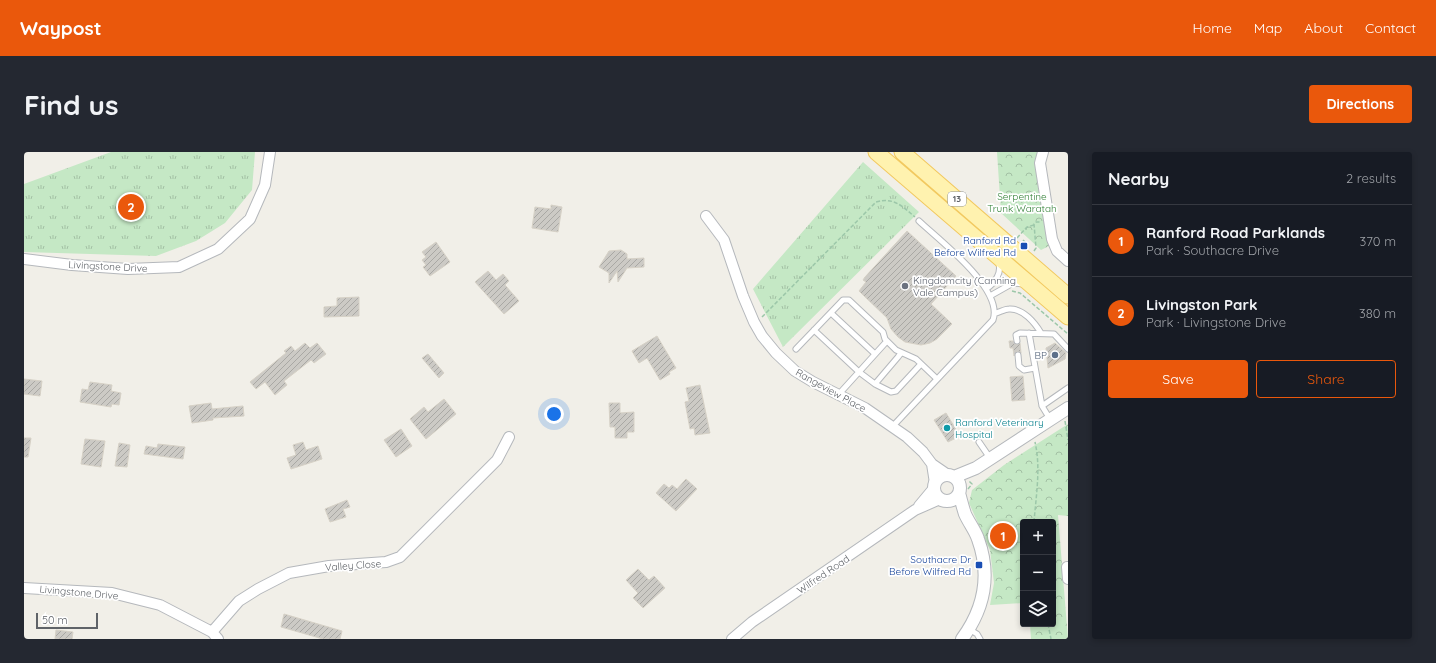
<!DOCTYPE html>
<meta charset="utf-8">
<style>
:root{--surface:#171b24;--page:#242831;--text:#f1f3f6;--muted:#9ea1a6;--line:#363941;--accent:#ea580c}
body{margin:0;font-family:Quicksand,sans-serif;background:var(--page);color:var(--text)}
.controls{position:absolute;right:12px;bottom:12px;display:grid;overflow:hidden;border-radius:4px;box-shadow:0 2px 6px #0003}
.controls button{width:36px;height:36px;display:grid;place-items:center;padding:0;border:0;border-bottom:1px solid var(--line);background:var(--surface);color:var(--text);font:20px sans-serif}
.scale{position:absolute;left:12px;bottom:10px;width:62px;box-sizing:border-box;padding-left:4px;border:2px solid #5f6368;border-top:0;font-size:11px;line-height:14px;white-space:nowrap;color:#5f6368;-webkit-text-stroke:3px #fff;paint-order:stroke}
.you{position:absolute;left:530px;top:262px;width:14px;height:14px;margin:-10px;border:3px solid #fff;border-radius:50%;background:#1a73e8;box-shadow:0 0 0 6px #1a73e833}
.badge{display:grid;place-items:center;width:26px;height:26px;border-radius:50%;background:var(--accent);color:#fff;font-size:13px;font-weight:700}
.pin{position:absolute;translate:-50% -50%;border:2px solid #fff;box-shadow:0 1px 4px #0006}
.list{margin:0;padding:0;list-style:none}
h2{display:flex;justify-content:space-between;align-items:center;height:52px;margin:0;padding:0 16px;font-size:17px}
h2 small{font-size:13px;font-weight:400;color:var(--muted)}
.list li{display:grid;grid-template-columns:26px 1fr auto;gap:12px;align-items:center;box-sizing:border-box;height:72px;padding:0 16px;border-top:1px solid var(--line)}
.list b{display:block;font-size:15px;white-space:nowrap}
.list p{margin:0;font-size:13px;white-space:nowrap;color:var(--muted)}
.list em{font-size:13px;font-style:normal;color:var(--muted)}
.actions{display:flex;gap:8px;padding:12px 16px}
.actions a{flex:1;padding:9px 0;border:1px solid var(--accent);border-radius:4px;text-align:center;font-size:14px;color:var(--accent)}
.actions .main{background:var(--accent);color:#fff}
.icon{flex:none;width:22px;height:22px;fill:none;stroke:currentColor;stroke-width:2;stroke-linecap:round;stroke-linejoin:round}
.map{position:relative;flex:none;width:1044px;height:487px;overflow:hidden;border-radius:4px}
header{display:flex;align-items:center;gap:24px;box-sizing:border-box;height:56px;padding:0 20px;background:var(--accent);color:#fff}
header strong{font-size:19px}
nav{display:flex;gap:22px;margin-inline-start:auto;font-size:14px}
.intro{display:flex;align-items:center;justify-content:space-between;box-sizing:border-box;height:96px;padding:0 24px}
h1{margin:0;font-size:28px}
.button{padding:10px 18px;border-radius:4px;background:var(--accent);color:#fff;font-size:14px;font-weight:700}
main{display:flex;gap:24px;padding:0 24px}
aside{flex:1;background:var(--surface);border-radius:4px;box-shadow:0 2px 6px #0003}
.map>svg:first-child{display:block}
</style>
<header>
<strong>Waypost</strong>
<nav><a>Home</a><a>Map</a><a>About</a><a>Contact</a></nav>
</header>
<div class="intro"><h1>Find us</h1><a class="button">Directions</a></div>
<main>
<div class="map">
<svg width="1044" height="487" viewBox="0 0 1044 487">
<defs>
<pattern id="grass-tufts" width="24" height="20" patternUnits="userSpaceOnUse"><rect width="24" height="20" fill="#c5e8c5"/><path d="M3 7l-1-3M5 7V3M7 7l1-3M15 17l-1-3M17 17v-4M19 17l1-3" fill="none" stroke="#a3c0a4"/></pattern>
<pattern id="forest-crowns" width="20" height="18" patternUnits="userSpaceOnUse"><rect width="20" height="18" fill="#c5e8c5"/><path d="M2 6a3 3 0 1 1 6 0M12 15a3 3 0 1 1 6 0" fill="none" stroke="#a3c0a4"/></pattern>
<pattern id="building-hatch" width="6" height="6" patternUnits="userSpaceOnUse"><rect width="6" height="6" fill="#cccac5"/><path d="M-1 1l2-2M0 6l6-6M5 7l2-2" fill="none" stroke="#a9a8a4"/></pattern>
</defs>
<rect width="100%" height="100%" fill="#f1efe8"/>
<path fill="url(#grass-tufts)" d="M87,0H231L228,38L201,71L172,89L132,104L0,100V32Z
M839,10L895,60L759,195L729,137Z"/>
<path fill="url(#forest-crowns)" d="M973,0H1013C1021,31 1018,63 1025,94L1017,98L977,61Z
M1044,272V364L1034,363L1044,487H1007L1006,472H1029V370H999V451L966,453L970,431L966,398L945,351L948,338L980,313Z"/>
<path fill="url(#building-hatch)" stroke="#d6d1c6" d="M527,53L538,55L534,80L508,76L511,55L527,57Z
M883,79L932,124L907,152L928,172L913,187L906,191L897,193L881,190L874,185L867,177L863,166L835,139L842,130L839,128L841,125Z
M412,90L426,110L406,124L399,115L402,113L398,108L402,105L398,100Z
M597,98L603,102V107L620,106V115L603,116L594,130L593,119L585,131V121L575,115L585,99Z
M464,119L472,128L479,122L485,129L481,133L495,149L480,162L451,130Z
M335,145V164L300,165V155L313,154V146Z
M633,184L652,216L645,220L646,222L636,228L623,206L615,211L608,199Z
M985,189H989L992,193L996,191L997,201L993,199L990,204L989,196H986Z
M281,191L286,196L293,191L302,202L290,211L287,208L260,229L263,233L251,243L241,230L232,237L226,230L262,201L260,199L267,194L271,199Z
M1031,191L1042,201L1041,207L1024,216L1022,196Z
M404,202L420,221L415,226L398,206Z
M999,224L1001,248L988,249L986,225Z
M0,227L18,229L16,244L0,242Z
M66,230L88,233L87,239L97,241L95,253L88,252L87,255L56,250L58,237L64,238Z
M676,233L686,281L671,283L670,276L666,277L661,250L665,249L662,236Z
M420,247L432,262L402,287L386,267L400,255L404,260Z
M187,251L188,257L219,254L220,264L189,266V268L168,271L165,254Z
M585,251H596V261L610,260V280H603V286H591V275H586Z
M922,261L936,284L924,290L910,268Z
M377,277L388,294L372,305L360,288Z
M0,286H7L4,305H0Z
M61,287L81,289L77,315L57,312Z
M279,290L282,298L294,294L298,307L267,317L263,306L272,303L269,293Z
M95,291L106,293L103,315L91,314Z
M134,292L161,295L159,307L120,302L122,294L133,296Z
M662,327L673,337L652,359L632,341L640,332L645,336L648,333L653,337Z
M323,348L326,355L319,357L322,365L306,370L301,357Z
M614,417L625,428L630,424L641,436L619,456L609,446L614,441L602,428Z
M260,462L318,479L316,487H299L257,475Z
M32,478L49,480L48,487H31Z"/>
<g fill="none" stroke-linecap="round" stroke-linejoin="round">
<defs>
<path id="service" d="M962,137C971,131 979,120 974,109
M966,144L989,131L999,132
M807,161L851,202
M972,161C976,160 981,157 985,157C999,156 1011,171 1017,181
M790,178L835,220L851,232L867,240L872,239L897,212
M1005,181L1018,254L1026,267
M993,189L992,183L996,181L1030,182L1044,197
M772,197L819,148H825L859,180L861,187L872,198L892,207L913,227
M994,203L995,214L1000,218L1011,216
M851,232L874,205L877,201
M815,242L863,189
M1018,254L1044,236
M868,275L969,168C980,137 915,88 895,69
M955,290L966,306
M945,477L953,482L956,487"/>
<path id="minor" d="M1019,0L1016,11L1028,87L1033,99L1044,109
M682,64L700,88L719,144L730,170L738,184L752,201L771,219L789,230L841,256L883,285L899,300L908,312L924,323
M0,107L48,113L104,117L155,115L194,97L226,67L241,33L246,0
M908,312L911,331
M895,354L910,336
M1044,415H1043L1044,427
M0,436L88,441L136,453L188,480L194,487
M188,480L215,449L234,437L265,421L305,414L362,410L376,405L473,308L485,285
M708,487L728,470L891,358L916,347"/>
<path id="tertiary" d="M910 336a13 13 0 1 1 26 0a13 13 0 1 1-26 0Z
M930,325L952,316L1044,256
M935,341C937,348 939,356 941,362C945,371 951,378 954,387C967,423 960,457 938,487"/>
<path id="primary" d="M852,0L1044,165
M878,0L1044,144"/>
</defs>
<use href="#service" stroke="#b5b8bc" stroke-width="7"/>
<use href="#minor" stroke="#b5b8bc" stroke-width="12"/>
<use href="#tertiary" stroke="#b5b8bc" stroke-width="14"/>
<use href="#primary" stroke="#f2c960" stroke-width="17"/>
<path stroke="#9cc7a9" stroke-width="1.5" stroke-dasharray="4 2" stroke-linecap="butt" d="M993,86L1003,75L1010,73
M999,88L1003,92
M1010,99L1012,96L1010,72L1012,70H1016
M988,139L996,141L1044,182
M738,165L852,50C870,45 878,54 891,65
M1041,269L1044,288
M944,337L948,332L945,329
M1010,370C1012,344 1017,316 1011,290
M1024,472L1027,487"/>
<use href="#service" stroke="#fff" stroke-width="5"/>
<use href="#minor" stroke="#fff" stroke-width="10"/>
<use href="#tertiary" stroke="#fff" stroke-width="12"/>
<use href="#primary" stroke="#fff2af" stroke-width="15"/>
</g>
<g fill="#1a4fb4" stroke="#fff" stroke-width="1.5">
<rect x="996" y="90" width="8" height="8" rx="2"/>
<rect x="951" y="409" width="8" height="8" rx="2"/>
</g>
<circle fill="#6b7280" stroke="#fff" stroke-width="1.5" cx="881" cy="134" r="4"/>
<circle fill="#5c6f8a" stroke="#fff" stroke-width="1.5" cx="1031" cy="203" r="4"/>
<circle fill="#0f9aa8" stroke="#fff" stroke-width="1.5" cx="923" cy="276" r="4"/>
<g text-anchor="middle" stroke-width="3.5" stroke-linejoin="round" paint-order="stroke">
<rect fill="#fff" stroke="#8f9295" stroke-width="1" x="924" y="40" width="18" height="14" rx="3"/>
<g font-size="9" font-weight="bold" fill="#5f6368">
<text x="933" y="50">13</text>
</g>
<g font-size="10" fill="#348238" stroke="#fff">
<text x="998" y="48">Serpentine<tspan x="998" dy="12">Trunk Waratah</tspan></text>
</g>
<g font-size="10" fill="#164399" stroke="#fff" text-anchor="end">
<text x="992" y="92">Ranford Rd<tspan x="992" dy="12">Before Wilfred Rd</tspan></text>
<text x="947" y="411">Southacre Dr<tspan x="947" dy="12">Before Wilfred Rd</tspan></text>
</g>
<g font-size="10" fill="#5f6368" stroke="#fff">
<text transform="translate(84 114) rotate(3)" y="4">Livingstone Drive</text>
<text transform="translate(807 238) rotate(29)" y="4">Rangeview Place</text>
<text transform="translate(329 413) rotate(-4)" y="4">Valley Close</text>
<text transform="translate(799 422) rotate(-34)" y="4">Wilfred Road</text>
<text transform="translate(55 440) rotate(5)" y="4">Livingstone Drive</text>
</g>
<g font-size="10" fill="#5b616d" stroke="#fff" text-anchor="start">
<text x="889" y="132">Kingdomcity (Canning<tspan x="889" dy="12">Vale Campus)</tspan></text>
</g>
<g font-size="10" fill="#4e5e75" stroke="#fff" text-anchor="end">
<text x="1023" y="207">BP</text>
</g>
<g font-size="10" fill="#0d838f" stroke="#fff" text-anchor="start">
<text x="931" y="274">Ranford Veterinary<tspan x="931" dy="12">Hospital</tspan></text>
</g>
</g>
</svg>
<div class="controls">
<button>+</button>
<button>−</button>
<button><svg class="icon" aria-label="layers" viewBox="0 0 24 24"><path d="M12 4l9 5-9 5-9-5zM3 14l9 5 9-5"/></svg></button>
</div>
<div class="scale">50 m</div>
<div class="you"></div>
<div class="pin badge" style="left:979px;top:384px">1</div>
<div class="pin badge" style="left:107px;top:55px">2</div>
</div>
<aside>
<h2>Nearby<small>2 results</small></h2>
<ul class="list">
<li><span class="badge">1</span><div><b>Ranford Road Parklands</b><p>Park · Southacre Drive</p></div><em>370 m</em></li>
<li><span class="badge">2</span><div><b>Livingston Park</b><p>Park · Livingstone Drive</p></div><em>380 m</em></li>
</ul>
<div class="actions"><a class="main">Save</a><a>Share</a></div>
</aside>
</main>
